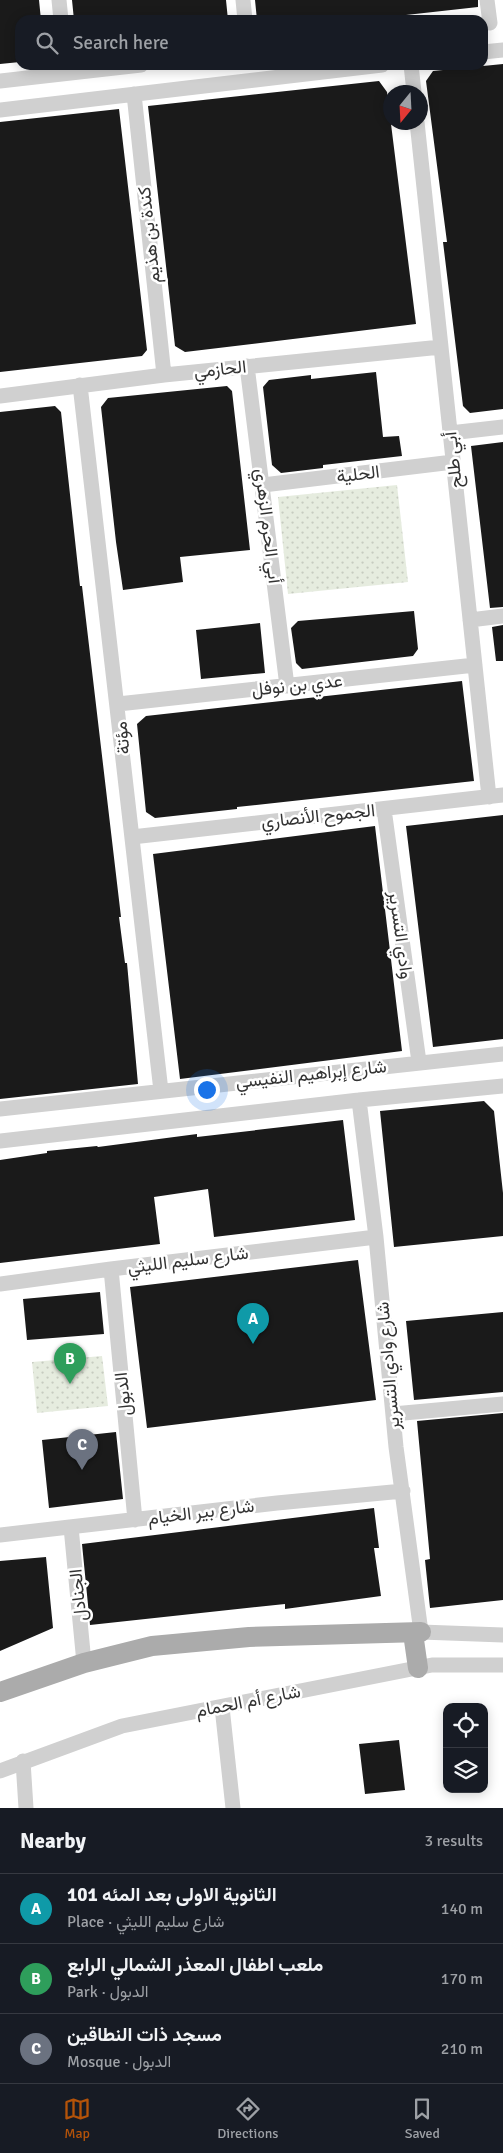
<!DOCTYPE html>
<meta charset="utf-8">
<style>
:root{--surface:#171b24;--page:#242831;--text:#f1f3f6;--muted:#9ea1a6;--line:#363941;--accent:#b45309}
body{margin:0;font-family:Signika,Vazirmatn,sans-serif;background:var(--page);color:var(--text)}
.controls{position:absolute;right:15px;bottom:15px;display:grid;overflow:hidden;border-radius:10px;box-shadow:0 2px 12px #0003}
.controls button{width:45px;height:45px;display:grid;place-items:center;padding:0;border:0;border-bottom:1px solid var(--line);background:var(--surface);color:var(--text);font:25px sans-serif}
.compass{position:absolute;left:383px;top:85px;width:45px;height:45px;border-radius:50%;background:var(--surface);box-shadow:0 2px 12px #0003;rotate:198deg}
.you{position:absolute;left:206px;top:1089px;width:18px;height:18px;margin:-12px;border:4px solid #fff;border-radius:50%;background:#1a73e8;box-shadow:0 0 0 8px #1a73e833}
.badge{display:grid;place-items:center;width:32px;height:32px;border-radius:50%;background:var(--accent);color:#fff;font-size:16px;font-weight:700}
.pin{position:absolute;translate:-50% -41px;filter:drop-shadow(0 1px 2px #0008)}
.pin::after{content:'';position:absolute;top:26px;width:18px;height:15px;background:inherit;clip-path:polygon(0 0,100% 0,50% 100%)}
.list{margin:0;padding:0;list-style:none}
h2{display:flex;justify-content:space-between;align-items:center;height:65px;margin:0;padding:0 20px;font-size:21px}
h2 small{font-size:16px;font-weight:400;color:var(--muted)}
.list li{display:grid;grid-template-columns:32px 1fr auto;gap:15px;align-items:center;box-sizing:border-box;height:70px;padding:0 20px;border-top:1px solid var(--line)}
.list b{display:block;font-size:19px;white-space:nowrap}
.list p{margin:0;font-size:16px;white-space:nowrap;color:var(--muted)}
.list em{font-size:16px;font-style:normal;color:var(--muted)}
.icon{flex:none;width:28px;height:28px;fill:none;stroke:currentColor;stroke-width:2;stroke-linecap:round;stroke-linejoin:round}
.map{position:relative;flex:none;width:503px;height:1808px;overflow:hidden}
.search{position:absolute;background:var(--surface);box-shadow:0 2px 12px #0003;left:15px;right:15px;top:15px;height:55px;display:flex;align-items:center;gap:12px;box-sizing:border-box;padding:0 18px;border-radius:15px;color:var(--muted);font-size:19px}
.sheet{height:275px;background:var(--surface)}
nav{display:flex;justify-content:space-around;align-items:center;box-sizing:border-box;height:70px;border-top:1px solid var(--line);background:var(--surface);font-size:14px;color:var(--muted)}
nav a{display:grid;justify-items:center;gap:2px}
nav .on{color:var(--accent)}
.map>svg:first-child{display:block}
</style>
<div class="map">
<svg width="503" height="1808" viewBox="0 0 503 1808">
<defs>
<pattern id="park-dots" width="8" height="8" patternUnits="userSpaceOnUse" patternTransform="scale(1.25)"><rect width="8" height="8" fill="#e6ecdf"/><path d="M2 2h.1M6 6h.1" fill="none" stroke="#c6cbc0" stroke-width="1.8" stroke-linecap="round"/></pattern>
</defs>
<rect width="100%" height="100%" fill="#fff"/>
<path fill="url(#park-dots)" d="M397,485L408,582L288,594L278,497Z
M102,1356L108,1406L37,1413L32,1362Z"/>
<path fill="#1a1a1a" d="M0,0H39L41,20H20V62L0,64Z
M72,0H226L228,20H74Z
M255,0H478V7L361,20H257Z
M503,64V409L470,413L463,406L443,242H447L426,81L433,71Z
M379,81L387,92L416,324L185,352L175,346L148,106Z
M119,109L147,350L142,356L0,372V122Z
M376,372L383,437L399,436L402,456L323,465V468L281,473L272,465L263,387L269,380L311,375V379Z
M227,386L232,391L250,550L180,557L183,582L123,590L116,542L101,407L108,398Z
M55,406L61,412L80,586H82L121,917H119L125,963H127L138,1084L0,1099V412Z
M503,442V607L490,608L471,446Z
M414,611L418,649L413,656L302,669L296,663L291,628L298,621Z
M260,623L265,673L201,679L196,630Z
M503,625V661H496L492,627Z
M462,681L474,781L237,807V809L155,818L146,812L137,724L146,716Z
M503,815V1039L433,1047L406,826Z
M375,826L402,1051L180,1079L153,854Z
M484,1101L494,1111L503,1193V1236L394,1247L380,1111Z
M343,1120L355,1220L214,1237L208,1189L154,1197L160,1244L0,1263V1160L47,1153V1151L97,1146L98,1147L197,1134V1137Z
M358,1260L376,1400L147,1428L130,1287Z
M100,1292L104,1334L27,1340L23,1299Z
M503,1312V1392L414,1400L406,1321Z
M503,1413V1600L430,1608L425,1560L430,1559L417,1421Z
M116,1432L123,1499L49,1508L42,1440Z
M374,1508L379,1548H374L381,1596L285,1609V1604L90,1625L82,1544Z
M46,1557L53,1628L0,1651V1561Z
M399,1740L405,1790L365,1794L359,1744Z"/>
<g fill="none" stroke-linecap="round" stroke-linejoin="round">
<path stroke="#d0d0d0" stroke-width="15" d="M59,0L61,20
M243,0L245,20
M487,0L490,23
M483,52L503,50
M411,65L414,92
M0,81L141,65
M134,94L164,375
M0,110L382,65
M417,122L489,797
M247,366L287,686
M80,385L161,1091
M0,396L164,375L441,347
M450,433L503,427
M263,485L453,462
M470,620L503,616
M118,704L475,665
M384,809L419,1062
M132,837L503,795
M359,1100L376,1237L396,1447L421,1632L503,1635
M0,1109L503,1054
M0,1141L359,1100L503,1086
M111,1269L135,1520
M0,1284L111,1269L376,1237
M393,1414L503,1404
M71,1527L84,1663
M0,1535L277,1503L403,1491
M222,1707L233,1808
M23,1761L26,1808
M0,1771L122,1726L432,1665H503"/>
<path stroke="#ababab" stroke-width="20" d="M413,1633L418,1668
M0,1692L84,1663L152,1646L249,1637L421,1632"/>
</g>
<g text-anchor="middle" stroke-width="5" stroke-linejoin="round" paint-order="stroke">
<g font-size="18" fill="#333" stroke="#fff">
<text transform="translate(149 235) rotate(-96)" y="6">كندة بن هذيم</text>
<text transform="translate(220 369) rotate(-6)" y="6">الحازمي</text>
<text transform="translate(453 460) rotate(-96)" y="6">أبي طلح</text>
<text transform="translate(358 474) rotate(-7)" y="6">الحلية</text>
<text transform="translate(268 526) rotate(83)" y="6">أبي الحرم الزهري</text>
<text transform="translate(297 685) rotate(-6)" y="6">عدي بن نوفل</text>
<text transform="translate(122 738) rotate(-96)" y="6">مؤتة</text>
<text transform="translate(318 816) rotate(-6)" y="6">الجموح الأنصاري</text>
<text transform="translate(401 935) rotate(82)" y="6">وادي التسرير</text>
<text transform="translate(311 1074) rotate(-6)" y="6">شارع إبراهيم النفيسي</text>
<text transform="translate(188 1260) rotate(-7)" y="6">شارع سليم الليثي</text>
<text transform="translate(388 1366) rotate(-95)" y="6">شارع وادي التسرير</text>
<text transform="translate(123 1394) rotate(-96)" y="6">الدبول</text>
<text transform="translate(201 1512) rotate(-7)" y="6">شارع بير الخيام</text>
<text transform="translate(78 1595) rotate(-96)" y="6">الجنادل</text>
<text transform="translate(248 1701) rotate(-11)" y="6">شارع أم الحمام</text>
</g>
</g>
</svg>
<div class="controls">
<button><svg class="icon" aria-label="locate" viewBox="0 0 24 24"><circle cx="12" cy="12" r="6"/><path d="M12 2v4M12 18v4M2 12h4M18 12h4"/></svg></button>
<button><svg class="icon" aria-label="layers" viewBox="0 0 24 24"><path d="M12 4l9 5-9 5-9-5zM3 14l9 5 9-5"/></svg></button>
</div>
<svg class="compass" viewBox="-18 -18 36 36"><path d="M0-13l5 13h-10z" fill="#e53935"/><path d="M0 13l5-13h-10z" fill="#9ea1a6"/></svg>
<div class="you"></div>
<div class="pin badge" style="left:253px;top:1344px;background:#0f9aa8">A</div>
<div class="pin badge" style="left:70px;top:1384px;background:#2e9e5b">B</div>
<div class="pin badge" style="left:82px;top:1470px;background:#6b7280">C</div>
<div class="search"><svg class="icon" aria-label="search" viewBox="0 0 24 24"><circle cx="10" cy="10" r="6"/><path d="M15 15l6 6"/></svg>Search here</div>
</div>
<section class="sheet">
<h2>Nearby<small>3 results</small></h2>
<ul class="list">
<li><span class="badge" style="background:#0f9aa8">A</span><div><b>الثانوية الاولى بعد المئه 101</b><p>Place · شارع سليم الليثي</p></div><em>140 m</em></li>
<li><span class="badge" style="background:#2e9e5b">B</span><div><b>ملعب اطفال المعذر الشمالي الرابع</b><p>Park · الدبول</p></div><em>170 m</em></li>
<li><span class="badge" style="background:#6b7280">C</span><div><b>مسجد ذات النطاقين</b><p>Mosque · الدبول</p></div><em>210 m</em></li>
</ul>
</section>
<nav>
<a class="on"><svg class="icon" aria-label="map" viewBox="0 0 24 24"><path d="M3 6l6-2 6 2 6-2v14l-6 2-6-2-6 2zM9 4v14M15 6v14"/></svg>Map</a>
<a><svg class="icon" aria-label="directions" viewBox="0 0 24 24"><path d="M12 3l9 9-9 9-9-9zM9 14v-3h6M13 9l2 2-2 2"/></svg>Directions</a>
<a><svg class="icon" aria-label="saved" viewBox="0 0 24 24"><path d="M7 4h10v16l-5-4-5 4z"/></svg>Saved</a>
</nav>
